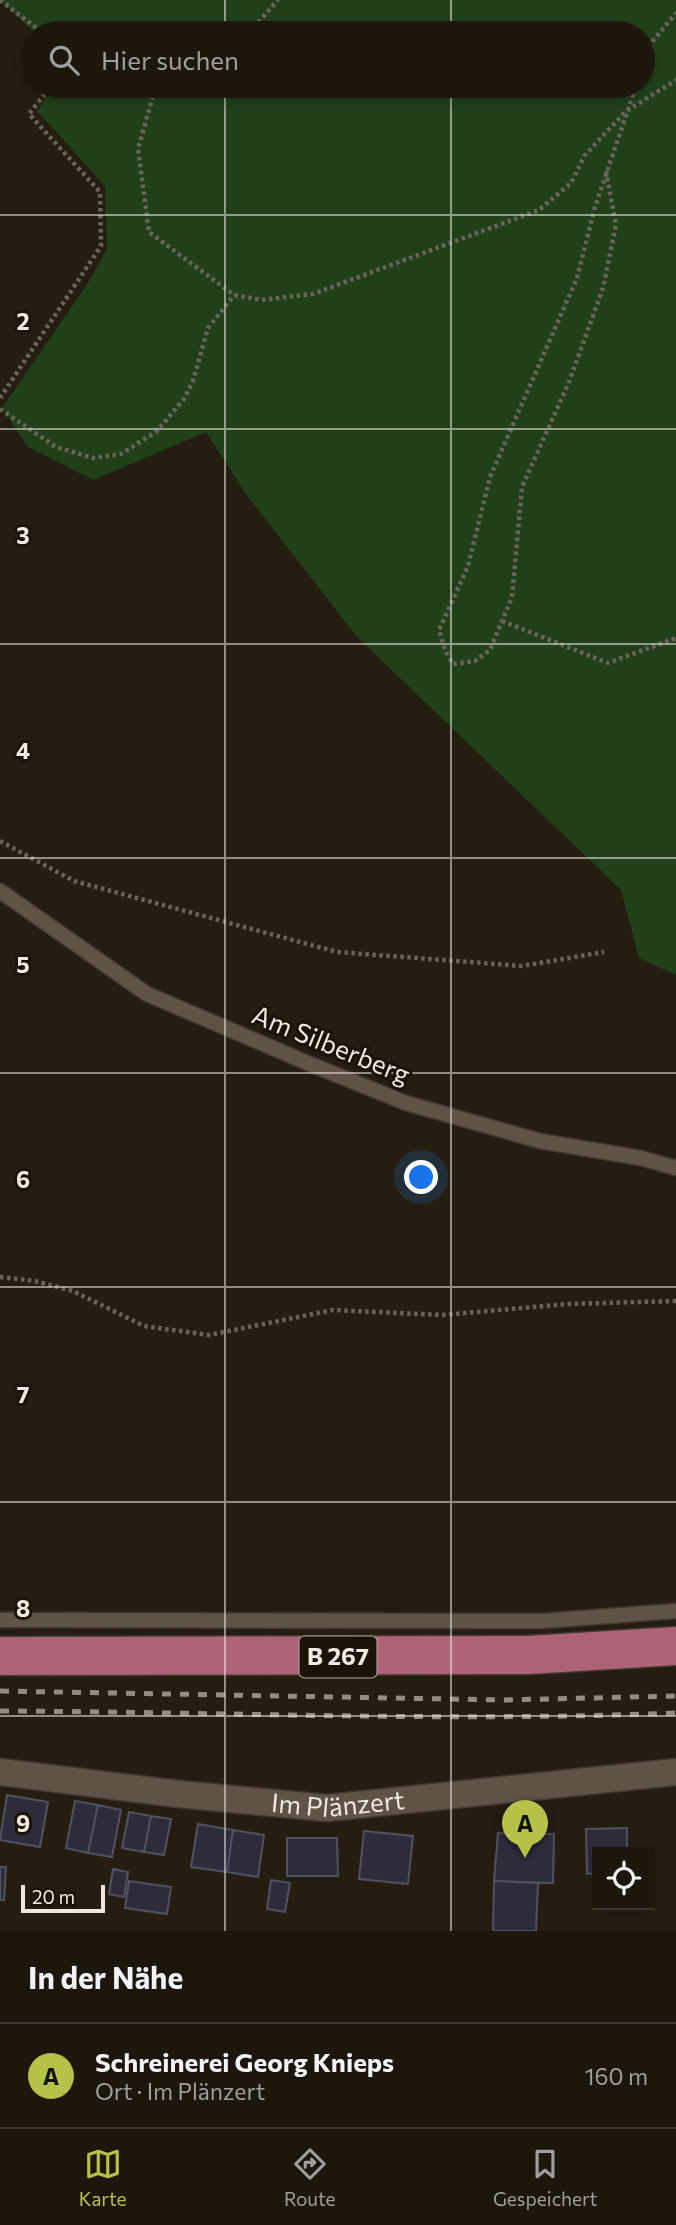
<!DOCTYPE html>
<html lang="de">
<meta charset="utf-8">
<style>
:root{--surface:#1c160d;--page:#29231b;--text:#f1f3f6;--muted:#a09f9d;--line:#3a352e;--accent:#b6c148}
body{margin:0;font-family:Commissioner,sans-serif;background:var(--page);color:var(--text)}
.controls{position:absolute;right:21px;bottom:21px;display:grid;overflow:hidden;border-radius:0px;box-shadow:0 4px 10px #0003}
.controls button{width:63px;height:63px;display:grid;place-items:center;padding:0;border:0;border-bottom:2px solid var(--line);background:var(--surface);color:var(--text);font:35px sans-serif}
.scale{position:absolute;left:21px;bottom:18px;width:84px;box-sizing:border-box;padding-left:7px;border:4px solid #efe9e1;border-top:0;font-size:19px;line-height:24px;white-space:nowrap;color:#efe9e1;-webkit-text-stroke:5px #1c1308;paint-order:stroke}
.you{position:absolute;left:422px;top:1178px;width:24px;height:24px;margin:-18px;border:5px solid #fff;border-radius:50%;background:#1a73e8;box-shadow:0 0 0 10px #1a73e833}
.badge{display:grid;place-items:center;width:46px;height:46px;border-radius:50%;background:var(--accent);color:#111;font-size:23px;font-weight:700}
.pin{position:absolute;translate:-50% -58px;filter:drop-shadow(0 2px 4px #0008)}
.pin::after{content:'';position:absolute;top:37px;width:24px;height:21px;background:inherit;clip-path:polygon(0 0,100% 0,50% 100%)}
.list{margin:0;padding:0;list-style:none}
h2{display:flex;justify-content:space-between;align-items:center;height:91px;margin:0;padding:0 28px;font-size:30px}
h2 small{font-size:23px;font-weight:400;color:var(--muted)}
.list li{display:grid;grid-template-columns:46px 1fr auto;gap:21px;align-items:center;box-sizing:border-box;height:105px;padding:0 28px;border-top:2px solid var(--line)}
.list b{display:block;font-size:26px;white-space:nowrap}
.list p{margin:0;font-size:23px;white-space:nowrap;color:var(--muted)}
.list em{font-size:23px;font-style:normal;color:var(--muted)}
.icon{flex:none;width:38px;height:38px;fill:none;stroke:currentColor;stroke-width:2;stroke-linecap:round;stroke-linejoin:round}
.map{position:relative;flex:none;width:676px;height:1931px;overflow:hidden}
.search{position:absolute;background:var(--surface);box-shadow:0 4px 10px #0003;left:21px;right:21px;top:21px;height:77px;display:flex;align-items:center;gap:18px;box-sizing:border-box;padding:0 24px;border-radius:38px;color:var(--muted);font-size:26px}
.sheet{height:196px;background:var(--surface)}
nav{display:flex;justify-content:space-around;align-items:center;box-sizing:border-box;height:98px;border-top:2px solid var(--line);background:var(--surface);font-size:19px;color:var(--muted)}
nav a{display:grid;justify-items:center;gap:4px}
nav .on{color:var(--accent)}
.map>svg:first-child{display:block}
</style>
<div class="map">
<svg width="676" height="1931" viewBox="0 0 676 1931">
<rect width="100%" height="100%" fill="#261d11"/>
<path fill="#20401a" d="M0,0H676V975L639,958L621,890L357,637L246,494L206,432L93,480L28,447L2,408L86,286L107,249L105,186L37,111L54,86H643V33H35Z"/>
<path fill="#2c2c3b" stroke="#505161" stroke-width="2" d="M7,1795L48,1802L40,1847L0,1840Z
M75,1801L98,1805L88,1853L66,1848Z
M98,1805L121,1810L112,1857L88,1853Z
M129,1812L151,1816L144,1852L122,1848Z
M151,1816L171,1819L164,1855L144,1852Z
M198,1824L233,1830L227,1872L191,1867Z
M627,1828V1852H597V1873L587,1874L586,1829Z
M233,1830L264,1835L258,1877L227,1872Z
M364,1831L413,1836L408,1884L359,1879Z
M498,1833L554,1834L553,1883L494,1881Z
M287,1838H337L338,1876H287Z
M0,1867H6L4,1900H0Z
M113,1869L128,1872L124,1897L109,1894Z
M271,1880L290,1883L285,1912L267,1909Z
M129,1881L171,1887L167,1914L125,1908Z
M494,1881L538,1883L536,1931H493Z"/>
<g fill="none" stroke-linecap="round" stroke-linejoin="round">
<defs>
<path id="service" d="M0,891L147,994L310,1064L406,1103L540,1141L641,1158L676,1168
M0,1620L542,1621L676,1611"/>
<g id="minor">
<path id="s1" d="M0,1772L178,1794L327,1808L676,1772"/>
</g>
<path id="primary" d="M0,1656L529,1655L676,1646"/>
</defs>
<use href="#service" stroke="#403932" stroke-width="17"/>
<use href="#minor" stroke="#403932" stroke-width="29"/>
<use href="#primary" stroke="#403932" stroke-width="41"/>
<path stroke="#6b6359" stroke-width="4.5" stroke-dasharray="3.5 3.5" stroke-linecap="butt" d="M0,0L43,33
M249,33L278,0
M643,68L653,41L676,13
M131,86L153,96L169,86
M153,96L138,149L149,232L234,295L261,300L313,294L539,210L571,183L585,155L625,112L676,80
M606,171L616,225L603,288L569,382L522,487L512,597L490,650L475,661L453,664L445,650L439,630L468,566L490,477L577,278L595,207L636,86
M0,398L101,246L100,192L29,114L51,86
M0,409L56,447L93,458L121,454L157,431L184,399L193,381L208,328L234,295
M502,621L608,663L676,638
M0,841L74,881L337,952L522,966L604,952
M0,1277L35,1281L73,1291L144,1326L209,1335L333,1310L442,1315L568,1304L676,1301"/>
<use href="#service" stroke="#5e5345" stroke-width="14"/>
<use href="#minor" stroke="#5e5345" stroke-width="26"/>
<use href="#primary" stroke="#ad6276" stroke-width="38"/>
<path stroke="#938c82" stroke-width="5" stroke-dasharray="9 9" stroke-linecap="butt" d="M0,1691L504,1700L676,1696
M0,1711C225,1712 451,1722 676,1713"/>
</g>
<path fill="none" stroke="#efe9e1" stroke-width="2" stroke-opacity="0.55" d="M225,0V33M451,0V33M225,86V1931M451,86V1931M0,215H676M0,429H676M0,644H676M0,858H676M0,1073H676M0,1287H676M0,1502H676M0,1716H676"/>
<g text-anchor="middle" stroke-width="6" stroke-linejoin="round" paint-order="stroke">
<rect fill="#1c1308" stroke="#b0a9a0" stroke-width="2" x="299.5" y="1636.5" width="77" height="41" rx="5"/>
<g font-size="24" font-weight="bold" fill="#efe9e1">
<text x="338" y="1665">B 267</text>
</g>
<g font-size="26" fill="#efe9e1" stroke="#1c1308">
<text transform="translate(331 1045) rotate(22)" y="9">Am Silberberg</text>
<text dy="9" stroke="none"><textPath href="#s1" startOffset="340">Im Plänzert</textPath></text>
</g>
</g>
<g font-size="23" text-anchor="middle" font-weight="bold" fill="#efe9e1" stroke="#1c1308" stroke-width="6" stroke-linejoin="round" paint-order="stroke">
<text x="23" y="330">2</text>
<text x="23" y="544">3</text>
<text x="23" y="759">4</text>
<text x="23" y="973">5</text>
<text x="23" y="1188">6</text>
<text x="23" y="1403">7</text>
<text x="23" y="1617">8</text>
<text x="23" y="1832">9</text>
</g>
</svg>
<div class="controls">
<button><svg class="icon" aria-label="locate" viewBox="0 0 24 24"><circle cx="12" cy="12" r="6"/><path d="M12 2v4M12 18v4M2 12h4M18 12h4"/></svg></button>
</div>
<div class="scale">20 m</div>
<div class="you"></div>
<div class="pin badge" style="left:525px;top:1858px">A</div>
<div class="search"><svg class="icon" aria-label="search" viewBox="0 0 24 24"><circle cx="10" cy="10" r="6"/><path d="M15 15l6 6"/></svg>Hier suchen</div>
</div>
<section class="sheet">
<h2>In der Nähe<small></small></h2>
<ul class="list">
<li><span class="badge">A</span><div><b>Schreinerei Georg Knieps</b><p>Ort · Im Plänzert</p></div><em>160 m</em></li>
</ul>
</section>
<nav>
<a class="on"><svg class="icon" aria-label="map" viewBox="0 0 24 24"><path d="M3 6l6-2 6 2 6-2v14l-6 2-6-2-6 2zM9 4v14M15 6v14"/></svg>Karte</a>
<a><svg class="icon" aria-label="directions" viewBox="0 0 24 24"><path d="M12 3l9 9-9 9-9-9zM9 14v-3h6M13 9l2 2-2 2"/></svg>Route</a>
<a><svg class="icon" aria-label="saved" viewBox="0 0 24 24"><path d="M7 4h10v16l-5-4-5 4z"/></svg>Gespeichert</a>
</nav>
